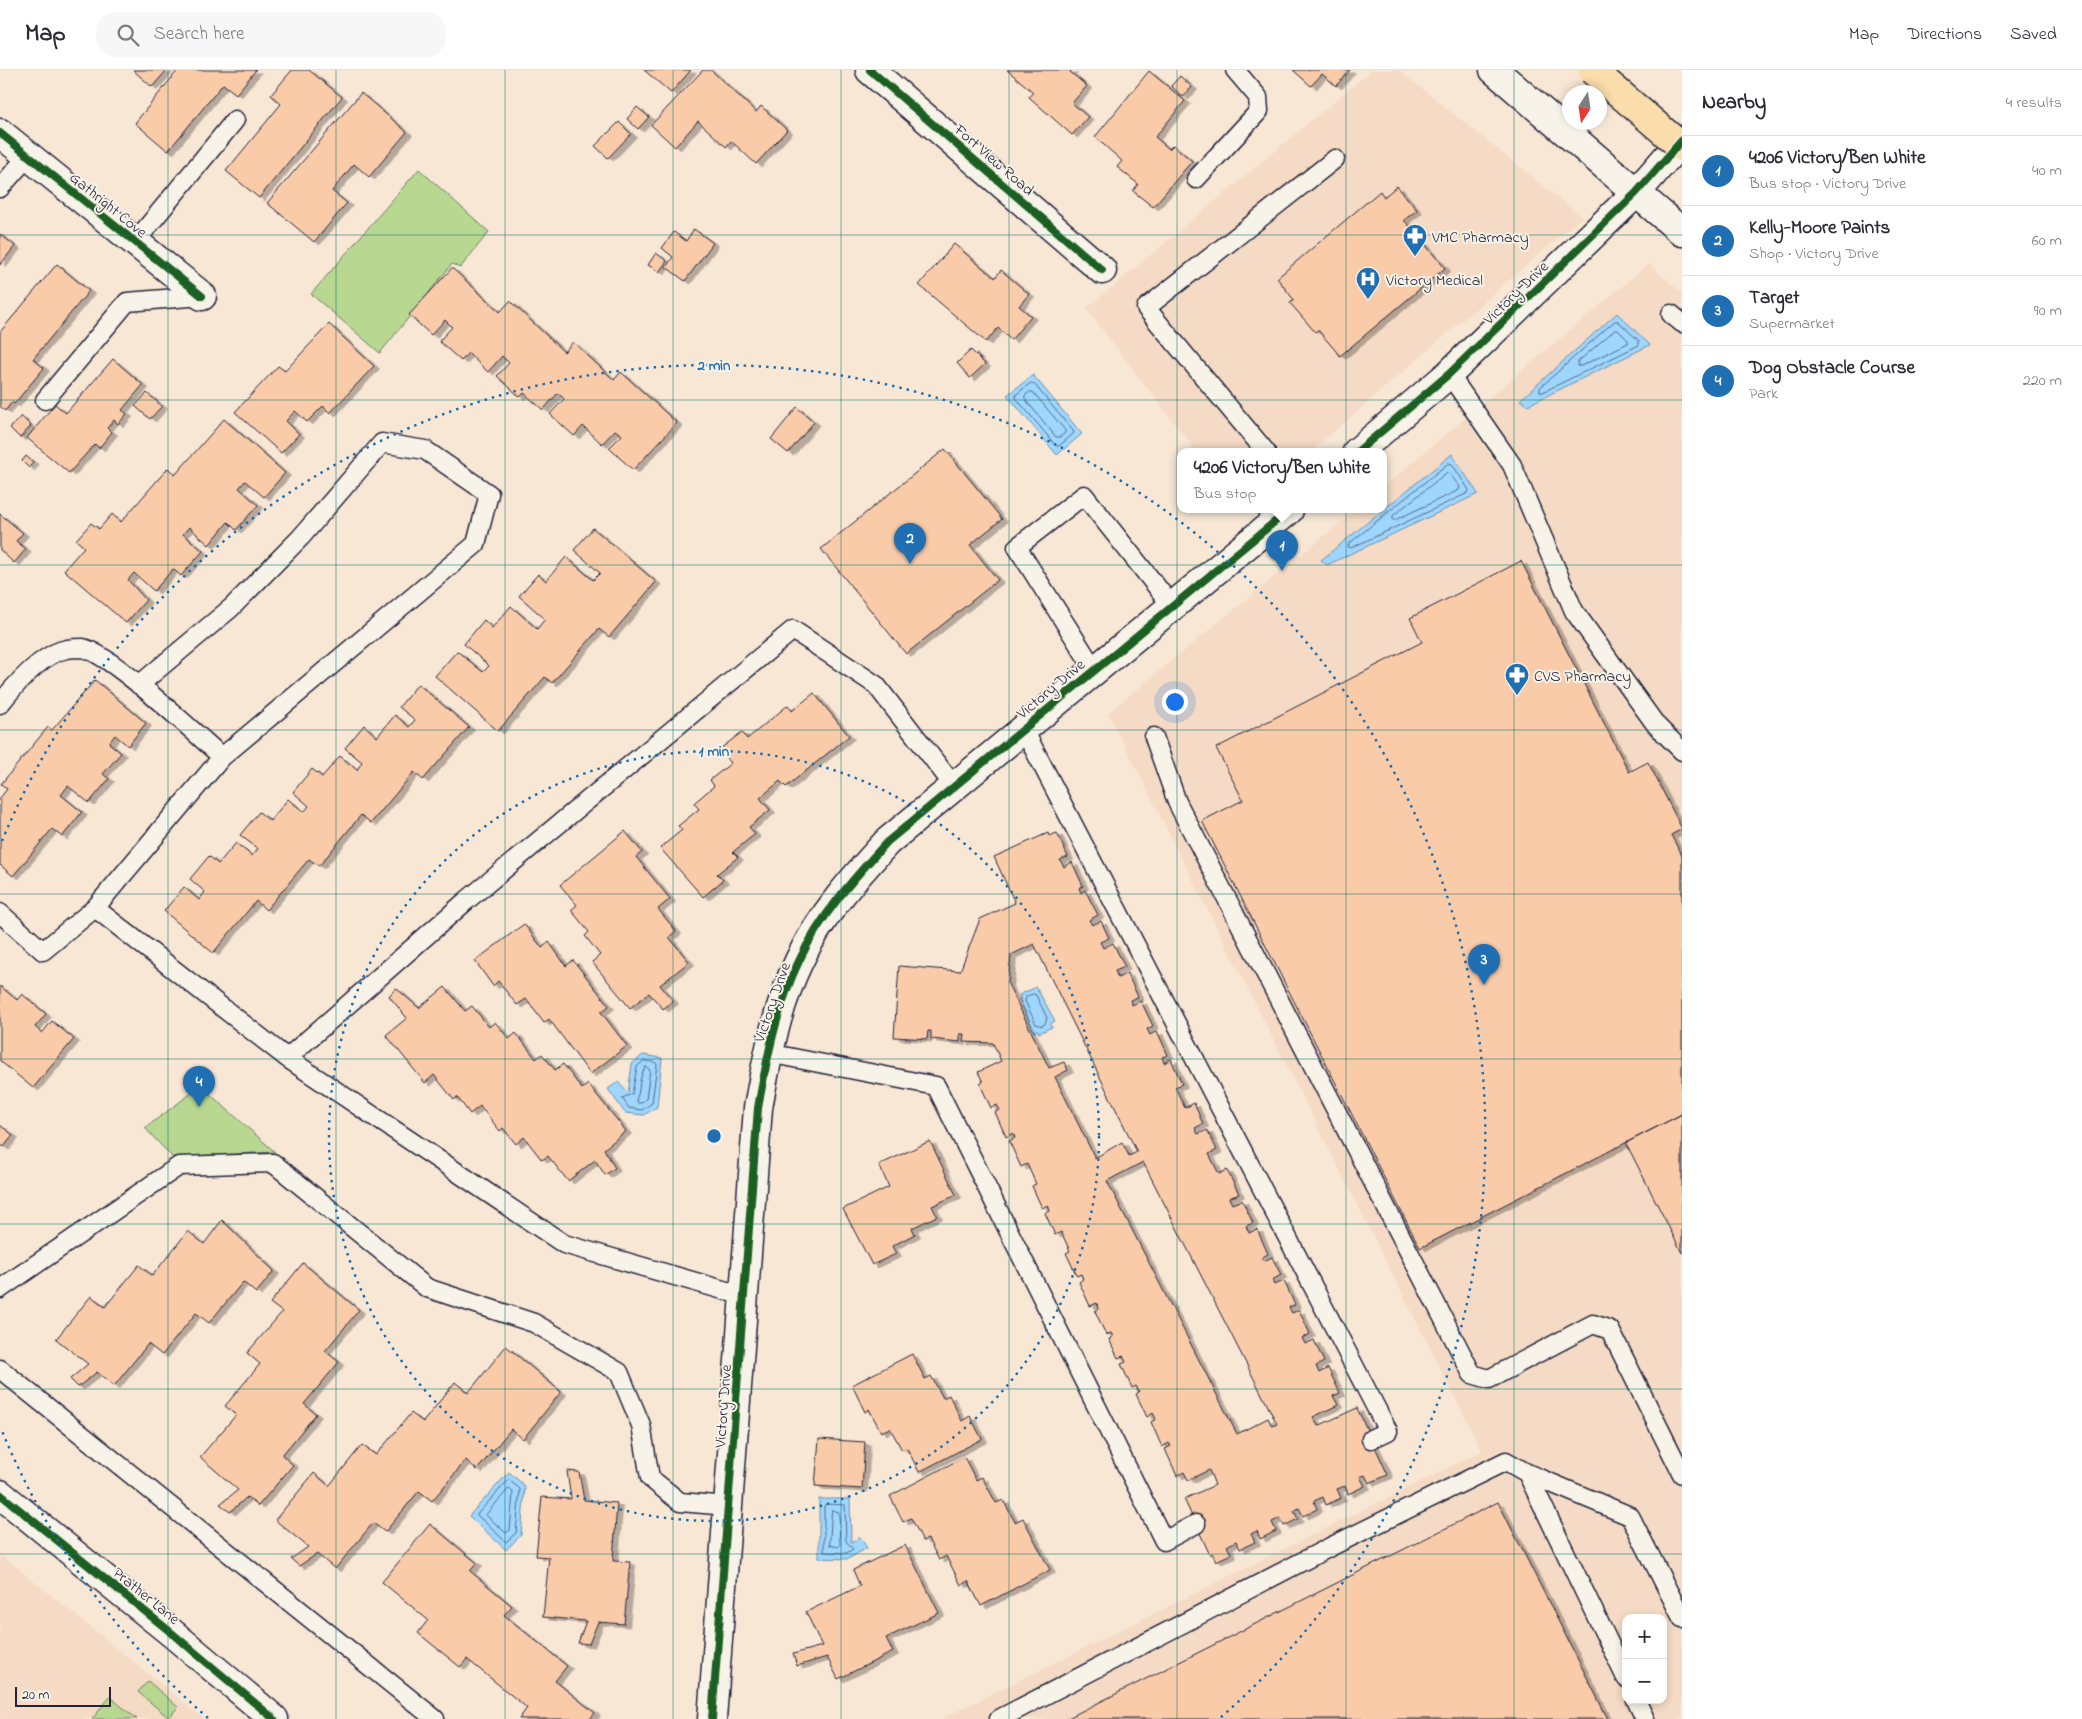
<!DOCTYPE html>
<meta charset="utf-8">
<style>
:root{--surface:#fff;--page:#f7f7f7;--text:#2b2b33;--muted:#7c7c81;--line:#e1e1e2;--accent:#1f6fb2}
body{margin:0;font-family:"Indie Flower",sans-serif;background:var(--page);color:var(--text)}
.controls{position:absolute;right:15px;bottom:15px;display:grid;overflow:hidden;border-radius:10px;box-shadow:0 2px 8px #0003}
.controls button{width:45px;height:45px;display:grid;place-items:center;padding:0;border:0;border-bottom:1px solid var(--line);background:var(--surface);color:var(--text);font:25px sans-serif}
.compass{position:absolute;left:1562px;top:15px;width:45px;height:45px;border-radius:50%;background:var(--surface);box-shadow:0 2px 8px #0003;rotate:192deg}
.scale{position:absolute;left:15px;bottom:12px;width:96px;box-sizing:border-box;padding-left:5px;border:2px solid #22223b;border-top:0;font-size:14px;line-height:18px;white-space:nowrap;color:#22223b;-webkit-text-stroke:4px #f7f3e8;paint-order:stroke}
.you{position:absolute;left:1174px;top:631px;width:18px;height:18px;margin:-12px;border:4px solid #fff;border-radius:50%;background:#1a73e8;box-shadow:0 0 0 8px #1a73e833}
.badge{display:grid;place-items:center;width:32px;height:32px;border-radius:50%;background:var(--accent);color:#fff;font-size:16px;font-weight:700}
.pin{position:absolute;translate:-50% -41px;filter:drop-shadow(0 1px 2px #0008)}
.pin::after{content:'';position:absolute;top:26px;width:18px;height:15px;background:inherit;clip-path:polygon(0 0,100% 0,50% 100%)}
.popup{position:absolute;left:1177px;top:378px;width:210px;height:65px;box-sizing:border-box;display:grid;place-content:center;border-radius:10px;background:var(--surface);filter:drop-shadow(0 1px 4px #0005);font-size:16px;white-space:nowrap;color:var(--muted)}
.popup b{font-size:19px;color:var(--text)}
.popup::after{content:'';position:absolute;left:50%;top:100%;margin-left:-10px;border:10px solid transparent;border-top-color:var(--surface)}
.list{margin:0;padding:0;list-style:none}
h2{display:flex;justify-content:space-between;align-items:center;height:65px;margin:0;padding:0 20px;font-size:21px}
h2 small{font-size:16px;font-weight:400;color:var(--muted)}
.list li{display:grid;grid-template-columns:32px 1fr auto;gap:15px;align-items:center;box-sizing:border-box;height:70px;padding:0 20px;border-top:1px solid var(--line)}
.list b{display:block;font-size:19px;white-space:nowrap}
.list p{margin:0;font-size:16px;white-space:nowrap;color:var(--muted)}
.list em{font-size:16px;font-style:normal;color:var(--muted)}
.icon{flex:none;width:28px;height:28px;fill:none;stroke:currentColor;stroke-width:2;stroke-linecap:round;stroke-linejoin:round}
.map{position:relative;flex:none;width:1682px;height:1649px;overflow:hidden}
header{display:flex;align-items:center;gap:30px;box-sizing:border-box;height:70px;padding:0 25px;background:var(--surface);border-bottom:1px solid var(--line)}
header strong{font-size:24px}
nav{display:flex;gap:28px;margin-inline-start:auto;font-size:18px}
.search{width:350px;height:45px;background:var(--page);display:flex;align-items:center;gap:12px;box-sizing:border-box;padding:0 18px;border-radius:20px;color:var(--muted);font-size:19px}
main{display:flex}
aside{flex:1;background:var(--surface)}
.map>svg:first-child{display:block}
</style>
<header>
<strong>Map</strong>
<div class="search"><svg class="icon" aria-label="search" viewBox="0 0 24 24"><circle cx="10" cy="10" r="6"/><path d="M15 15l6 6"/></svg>Search here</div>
<nav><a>Map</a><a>Directions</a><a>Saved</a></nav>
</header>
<main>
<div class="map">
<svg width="1682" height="1649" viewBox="0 0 1682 1649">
<defs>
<filter id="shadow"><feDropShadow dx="5.5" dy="3" stdDeviation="0" flood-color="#0004"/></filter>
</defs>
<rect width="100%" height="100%" fill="#f8e7d5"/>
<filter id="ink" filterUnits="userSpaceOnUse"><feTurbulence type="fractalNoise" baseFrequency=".02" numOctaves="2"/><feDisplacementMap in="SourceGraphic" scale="10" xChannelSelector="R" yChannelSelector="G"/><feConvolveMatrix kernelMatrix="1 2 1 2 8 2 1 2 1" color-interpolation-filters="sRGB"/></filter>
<g filter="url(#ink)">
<path fill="#f5dbc5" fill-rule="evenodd" d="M1372,0H1399L1582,147L1310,382H1197L1086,239Z
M1649,194L1682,223V1649H941L1482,1381L1108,643L1356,440H1383V417ZM1626,1548H1663V1630H1626Z
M0,1484L204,1649H0Z"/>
<path fill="#b8d891" stroke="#6d7d66" d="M419,99L489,162L460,198L452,194L380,283L311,224Z
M201,1016L275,1082L172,1087L145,1058Z
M148,1611L178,1637L169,1648L138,1622Z
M110,1627L137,1649H92Z"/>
<path fill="#9ed6fd" stroke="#6c8eaf" d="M1617,243L1650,275L1528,335L1520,330Z
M1033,305L1082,364L1057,385L1007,325Z
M1452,384L1478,424L1327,495L1321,490Z
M1036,917L1055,951L1050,954L1052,957L1039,963L1038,960L1034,962L1019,929L1021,928L1019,925Z
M643,985L662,988L657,1037L644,1045L625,1043L608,1019L618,1012L628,1023L632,994Z
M509,1402L525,1416L521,1465L506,1480L469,1446Z
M819,1429H850L851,1472L860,1467L867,1478L848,1489L819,1488Z"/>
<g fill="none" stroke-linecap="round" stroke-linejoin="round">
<path stroke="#546a89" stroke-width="1" d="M1615,251H1618L1639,271V275L1543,322H1540V318Z
M1615,260H1618L1628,270V273L1581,296H1578V292Z
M1031,313L1034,314L1074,362L1073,364L1059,376H1056L1016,328V325Z
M1030,322H1033L1065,360V363L1060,367H1056L1025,329V326Z
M1449,393L1452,394L1469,420L1468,423L1351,478L1348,477L1349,474Z
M1448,402L1460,417L1459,420L1395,450H1393V446Z
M1033,924L1036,925L1047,948L1045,954L1042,956L1036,954L1025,931L1026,927Z
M644,991L655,992L657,994L652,1033L642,1040L629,1038L622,1028L632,1024L637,997Z
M646,997L650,1000L646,1029L641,1033H638L636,1030C641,1021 638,1004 646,997Z
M509,1410L520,1419L516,1463L506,1472L477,1445Z
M509,1419L513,1422L510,1460L506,1463L486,1445Z
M827,1434L845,1435L846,1471L853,1479L847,1483L824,1482V1436Z
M832,1440L839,1442L840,1475L838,1477L830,1475Z"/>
</g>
<path fill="#facba9" stroke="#22223b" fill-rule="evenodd" filter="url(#shadow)" d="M133,0H167L152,17Z
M178,0H256L236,24L223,14L168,81L135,53Z
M292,0H309L342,27L259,128L226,101L281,34L271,25Z
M644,0H691L671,23Z
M703,0H711L756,42L761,36L787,60L756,94L731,71L726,77L698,51L675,77L651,55Z
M1007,0H1072L1070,2L1087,16L1072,33L1088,47L1072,65L1029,27L1033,22Z
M1293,0H1350L1336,16L1322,4L1311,16Z
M1149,1L1185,31L1155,67L1169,79L1173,75L1192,91L1153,137L1133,121L1138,114L1117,97L1122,91L1095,67Z
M1180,6L1192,17L1183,27L1171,16Z
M361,23L407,62L369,107L354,94L332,121L347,133L314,172L267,133Z
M637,37L649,47L638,59L627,49Z
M619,52L631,64L608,88L595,76Z
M1397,116L1417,140L1404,150L1445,198L1340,286L1318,260L1315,262L1290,233L1294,230L1277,208L1380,121L1384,127Z
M694,159L713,173L685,211L666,197L673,187L662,178L674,162L686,171Z
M0,164L15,176L0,195Z
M954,174L995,208L1001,200L1029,224L1019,236L1031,246L1011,270L998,258L986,272L919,215Z
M656,183L667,191L659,202L648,195Z
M57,194L89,221L33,289L44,298L14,334L12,332L5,341L0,336V262Z
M452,198L500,242L510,231L564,282L573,272L614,310L621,302L677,353L633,400L609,378L622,365L615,360L602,374L583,356L574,366L550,344L564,329L558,323L543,340L524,323L520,327L497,306L509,293L502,286L488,302L468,283L461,291L439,271L452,257L445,250L431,265L409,245Z
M329,254L374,296L330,343L323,336L307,352L295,341L286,351L299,364L281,383L235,342L278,296L285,301Z
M971,280L985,294L970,308L957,293Z
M113,289L143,315L122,340L127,344L118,354L114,350L107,358L112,362L99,378L95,374L69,403L27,368L55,334L66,343Z
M147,323L162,336L150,349L135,336Z
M797,337L814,352L788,383L771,369Z
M21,346L31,356L20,368L10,358Z
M224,349L285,403L264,427L245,411L239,418L258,435L236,460L228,452L209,475L189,457L183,464L203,481L181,506L173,499L154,521L134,503L128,510L146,530L126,553L64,500L84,477L76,470L91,453L99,459L112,444L121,452L168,398L175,405Z
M945,379L1002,449L970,475L998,510L906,584L821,479Z
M26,386L33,392L29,398L22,391Z
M0,444L23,463L16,471L26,479L14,493L0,480Z
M593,458L656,512L609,567L599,559L552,613L545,607L498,661L435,606L457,581L483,602L489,596L464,574L484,550L492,558L511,536L537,559L545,549L519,526L538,504L546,511L566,487L593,510L600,503L574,480Z
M1521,491L1629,702L1648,692L1682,759L1671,765L1682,786V1044L1420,1178L1202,751L1243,730L1216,678L1422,572L1410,548Z
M95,610L146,653L128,676L115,665L109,673L121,683L103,704L109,709L89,733L68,716L61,725L82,742L62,767L52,759L13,806L0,795V728L7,719L1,714L48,657L52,660Z
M418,614L469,657L423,710L414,702L371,753L361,745L319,796L309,789L266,840L256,831L213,883L164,841L184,817L199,830L205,822L190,809L209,786L218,794L236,773L252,786L258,779L240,765L259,742L270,751L288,729L304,742L309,736L293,722L312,699L322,707L340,686L357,700L362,692L345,678L364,655L377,667L395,645L409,657L415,650L399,637Z
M814,623L849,666L786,717L780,711L760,728L770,740L749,757L755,764L733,782L738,787L717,804L723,810L703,827L660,778L682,760L678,756L699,739L694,733L714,716L710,710L731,693L720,679L742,662L747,669L788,635L792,641Z
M625,761L642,782L636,787L670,829L658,839L676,861L669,867L689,892L660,915L673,931L663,939L649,923L630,938L592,892L600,885L585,866L589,862L571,840L577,835L560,815Z
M1048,763L1049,766L1057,763L1068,787L1060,790L1064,797L1072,792L1083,816L1079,818L1081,823L1085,820L1098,845L1089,850L1092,855L1101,851L1109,868L1100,872L1103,878L1113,873L1125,897L1115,901L1118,908L1127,903L1138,927L1130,930L1132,935L1141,931L1153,956L1147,959L1150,965L1157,961L1168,985L1162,987L1164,993L1171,989L1182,1014L1175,1017L1185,1038L1194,1033L1203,1054L1195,1058L1198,1064L1207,1060L1217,1080L1209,1084L1219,1104L1227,1100L1239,1124L1229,1128L1232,1134L1242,1130L1253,1153L1246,1156L1249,1163L1257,1159L1268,1184L1262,1187L1264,1191L1272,1187L1281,1205L1272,1210L1274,1215L1284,1211L1295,1235L1289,1237L1292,1243L1299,1240L1310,1264L1302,1268L1305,1274L1314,1270L1324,1292L1316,1296L1319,1303L1328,1298L1340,1323L1333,1326L1338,1335L1313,1347L1318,1356L1357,1338L1388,1405L1369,1413L1365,1405L1360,1407L1365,1416L1348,1424L1345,1416L1337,1419L1341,1428L1326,1435L1323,1427L1314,1431L1317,1439L1303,1446L1299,1438L1294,1441L1298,1449L1284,1456L1280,1448L1272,1452L1276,1461L1260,1469L1257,1461L1251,1464L1255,1472L1240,1479L1236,1471L1227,1476L1231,1484L1216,1491L1212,1483L1210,1485L1184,1429L1215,1415L1209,1400L1188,1410L1184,1402L1177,1406L1165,1379L1171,1376L1169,1373L1162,1377L1151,1352L1156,1349L1153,1343L1147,1347L1136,1324L1139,1322L1136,1316L1132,1318L1121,1294L1126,1292L1123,1286L1118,1288L1109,1269L1113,1267L1111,1263L1106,1265L1095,1241L1099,1239L1097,1233L1090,1236L1079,1212L1083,1209L1081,1204L1077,1206L1066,1183L1070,1181L1061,1162L1055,1165L1045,1143L1050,1141L1048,1135L1042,1138L1032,1116L1036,1114L1027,1094L1021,1097L1009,1071L1015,1068L1013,1063L1006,1067L995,1042L1000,1040L997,1035L991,1038L980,1014L983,1012L978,1002L1001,991L993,973L963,972L964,964H960V972L931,969V961H928L927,969L894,967L899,896L960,901L980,849L1015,833L994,787ZM1034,874L1137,1082L1129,1086L1122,1072L1095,1088L1055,1007L1068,1000L1064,992L1049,998L1008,914L1011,885ZM1143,1092L1277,1354L1272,1356L1268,1348L1237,1364L1107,1111Z
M524,854L542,878L549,872L566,896L573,890L609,936L601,942L627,976L590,1004L549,949L544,953L526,929L517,935L498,911L493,916L475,891Z
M0,916L17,930L22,924L46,944L35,957L42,963L52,951L74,969L33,1018L0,991Z
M445,917L465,941L472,936L489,957L495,952L509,969L516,963L536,989L542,984L555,1000L563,994L582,1019L588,1014L626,1061L604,1079L615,1098L605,1105L595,1090L568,1111L548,1086L542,1090L524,1067L516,1074L503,1058L500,1061L480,1036L470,1044L457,1027L454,1030L434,1005L425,1013L386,965L407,948L389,926L396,918L419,938Z
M1682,1044V1183L1626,1073Z
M0,1055L13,1065L4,1077L0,1074Z
M930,1071L956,1125L932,1136L937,1146L912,1158L915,1164L892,1176L896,1184L872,1195L843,1139L889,1117L879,1095Z
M222,1150L274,1201L256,1223L243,1212L209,1253L196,1243L162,1285L148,1274L114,1316L97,1302L78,1317L70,1309L88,1294L56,1269L91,1226L105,1237L139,1195L152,1206L188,1161L204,1174Z
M303,1193L359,1240L325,1281L339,1292L304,1334L316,1344L282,1385L293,1395L258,1436L247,1427L230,1442L220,1434L238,1420L200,1387L236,1345L225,1336L260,1294L247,1283L282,1242L270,1233Z
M506,1276L561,1322L523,1369L511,1359L477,1400L466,1390L432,1431L419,1421L385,1462L373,1453L335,1499L317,1484L299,1496L291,1489L308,1477L275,1450L314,1403L329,1416L362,1375L376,1385L411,1343L423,1352L455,1312L468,1323Z
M912,1284L925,1309L931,1306L943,1328L949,1325L962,1351L970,1346L982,1369L919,1402L907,1378L902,1380L890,1358L881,1362L869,1339L865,1342L852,1315Z
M819,1369L865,1372L862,1419L815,1416Z
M964,1387L976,1410L982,1407L996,1433L1003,1430L1015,1452L1023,1448L1050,1500L981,1536L968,1511L961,1515L946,1486L939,1490L928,1469L923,1471L911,1448L903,1452L890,1426Z
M567,1401L579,1402L584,1430L617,1433L613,1491L630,1492L624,1554L598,1552L589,1574L578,1573L586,1551L543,1547L549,1487L536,1486L542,1427L571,1429Z
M1498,1432L1608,1649H1066Z
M430,1454L477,1493L470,1501L512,1536L504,1545L567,1596L555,1611L595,1643L590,1649H519L527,1638L467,1589L460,1597L418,1563L428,1550L382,1512Z
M905,1475L939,1543L886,1568L893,1582L838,1609L827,1587L797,1596L793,1584L822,1576L806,1542L860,1516L853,1500Z"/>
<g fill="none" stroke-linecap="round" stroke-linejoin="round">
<defs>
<path id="lane" d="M1196,109L1259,41L1258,27L1235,0
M0,118L28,86
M135,172L235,50
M1671,244L1682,253
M1449,304L1512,395L1574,541L1656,655L1682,681
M45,330L127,232L202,226
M1266,382L1146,238L1335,89
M1094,599L1017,477L1084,425L1172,536
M0,634C15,615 42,583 67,579C72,578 79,578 83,578C111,584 196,664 222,687
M1023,658L1388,1361L1371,1369
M1154,667L1177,732L1472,1304L1489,1309L1593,1254L1610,1260L1682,1404
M95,838L222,687L476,474L489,424L425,380L382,373L301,467L231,538L139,615
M0,843L43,881L95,838L287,988L564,1174L744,1226
M768,983L936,1016L1164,1471L1196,1454
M287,988L466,831L793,560L876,615L954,716
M0,1219L179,1096L273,1093L427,1218L534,1253L619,1302L641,1355L650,1408L680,1432L728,1436
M0,1299L435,1649
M1527,1403L1630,1446L1682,1548
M1636,1630L1645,1649
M999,1649L1330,1477L1506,1391L1527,1403L1626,1608"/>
<path id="street" d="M870,0L1102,200
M0,63L202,226
M0,1424L173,1564L274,1649"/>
<path id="secondary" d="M1494,0L1682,162
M1357,382L1449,304L1636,123L1682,70
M712,1649L758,1038C767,987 777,937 799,891C820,846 854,808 887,772L1289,440"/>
</defs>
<use href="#lane" stroke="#22223b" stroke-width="21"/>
<use href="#street" stroke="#22223b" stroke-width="31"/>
<use href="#secondary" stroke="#22223b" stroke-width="31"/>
<use href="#lane" stroke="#f7f3e8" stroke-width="18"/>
<use href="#street" stroke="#f7f3e8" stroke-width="28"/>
<use href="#secondary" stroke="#f7f3e8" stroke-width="28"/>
<defs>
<path id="highway-bridge" d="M1592,0L1682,77"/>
</defs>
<use href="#highway-bridge" stroke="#22223b" stroke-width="31" stroke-linecap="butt"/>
<use href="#highway-bridge" stroke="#faddab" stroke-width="28"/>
<defs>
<path id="cycleway" d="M870,0L1102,200
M0,63L202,226
M1357,382L1449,304L1636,123L1682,70
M0,1424L173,1564L274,1649
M712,1649L758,1038C767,987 777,937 799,891C820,846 854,808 887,772L1289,440"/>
</defs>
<use href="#cycleway" stroke="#f7f3e8" stroke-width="11"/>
<use href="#cycleway" stroke="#1b5e20" stroke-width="8"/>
</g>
</g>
<path fill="none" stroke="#0f766e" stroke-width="1" stroke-opacity="0.55" d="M168,0V1649M336,0V1649M505,0V1649M673,0V1649M841,0V1649M1009,0V1649M1177,0V1649M1346,0V1649M1514,0V1649M0,165H1682M0,330H1682M0,495H1682M0,660H1682M0,824H1682M0,989H1682M0,1154H1682M0,1319H1682M0,1484H1682"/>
<g fill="none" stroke="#1f6fb2" stroke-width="2.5" stroke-dasharray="2.5 5">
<circle cx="714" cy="1066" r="385"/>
<path d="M208 1648A771 771 0 0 1 2 1361M2 771A771 771 0 1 1 1220 1648"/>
</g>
<defs>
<symbol id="pharmacy-pin" viewBox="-11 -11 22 30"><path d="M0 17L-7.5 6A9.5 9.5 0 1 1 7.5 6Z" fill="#1f6fb2" stroke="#f7f3e8"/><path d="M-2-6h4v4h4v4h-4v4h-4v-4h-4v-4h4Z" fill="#fff"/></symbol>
<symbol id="hospital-pin" viewBox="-11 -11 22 30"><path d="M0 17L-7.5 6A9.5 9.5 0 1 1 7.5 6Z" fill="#1f6fb2" stroke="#f7f3e8"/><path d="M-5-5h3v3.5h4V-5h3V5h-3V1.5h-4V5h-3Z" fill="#fff"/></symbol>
</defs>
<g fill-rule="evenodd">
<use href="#pharmacy-pin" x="1401" y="152" width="28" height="38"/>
<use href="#hospital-pin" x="1354" y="195" width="28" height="38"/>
<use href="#pharmacy-pin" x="1503" y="591" width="28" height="38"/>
</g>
<g text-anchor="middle" stroke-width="4" stroke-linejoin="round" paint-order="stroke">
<g font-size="16" fill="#22223b" stroke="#f7f3e8">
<text transform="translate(995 89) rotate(41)" y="6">Fort View Road</text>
<text transform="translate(109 134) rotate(39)" y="6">Gathright Cove</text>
<text transform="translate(1515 222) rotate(-44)" y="6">Victory Drive</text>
<text transform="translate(1050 618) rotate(-40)" y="6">Victory Drive</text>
<text transform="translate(771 932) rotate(-71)" y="6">Victory Drive</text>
<text transform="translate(722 1336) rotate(-86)" y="6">Victory Drive</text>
<text transform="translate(147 1525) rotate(39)" y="6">Prather Lane</text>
</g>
<g font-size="16" fill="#22223b" stroke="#f7f3e8" text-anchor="start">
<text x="1432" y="172">VMC Pharmacy</text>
<text x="1386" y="215">Victory Medical</text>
<text x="1534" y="611">CVS Pharmacy</text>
</g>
</g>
<circle cx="714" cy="1066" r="8" fill="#1f6fb2" stroke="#f7f3e8" stroke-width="2.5"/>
<g font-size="15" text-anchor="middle" font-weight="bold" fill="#1f6fb2" stroke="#f7f3e8" stroke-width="4" stroke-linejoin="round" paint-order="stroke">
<text x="714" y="300">2 min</text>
<text x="714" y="686">1 min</text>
</g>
</svg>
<div class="controls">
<button>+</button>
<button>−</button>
</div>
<svg class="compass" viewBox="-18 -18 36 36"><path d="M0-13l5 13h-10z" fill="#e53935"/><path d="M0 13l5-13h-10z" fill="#7c7c81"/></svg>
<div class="scale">20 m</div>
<div class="you"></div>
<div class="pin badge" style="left:1282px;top:501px">1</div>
<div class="popup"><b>4206 Victory/Ben White</b>Bus stop</div>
<div class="pin badge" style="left:910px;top:494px">2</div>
<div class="pin badge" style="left:1484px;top:915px">3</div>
<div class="pin badge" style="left:199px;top:1037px">4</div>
</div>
<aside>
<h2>Nearby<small>4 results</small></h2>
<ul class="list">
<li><span class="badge">1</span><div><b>4206 Victory/Ben White</b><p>Bus stop · Victory Drive</p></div><em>40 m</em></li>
<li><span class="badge">2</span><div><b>Kelly-Moore Paints</b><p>Shop · Victory Drive</p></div><em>60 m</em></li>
<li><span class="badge">3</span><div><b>Target</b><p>Supermarket</p></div><em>90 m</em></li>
<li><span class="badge">4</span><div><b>Dog Obstacle Course</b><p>Park</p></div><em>220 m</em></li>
</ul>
</aside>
</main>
